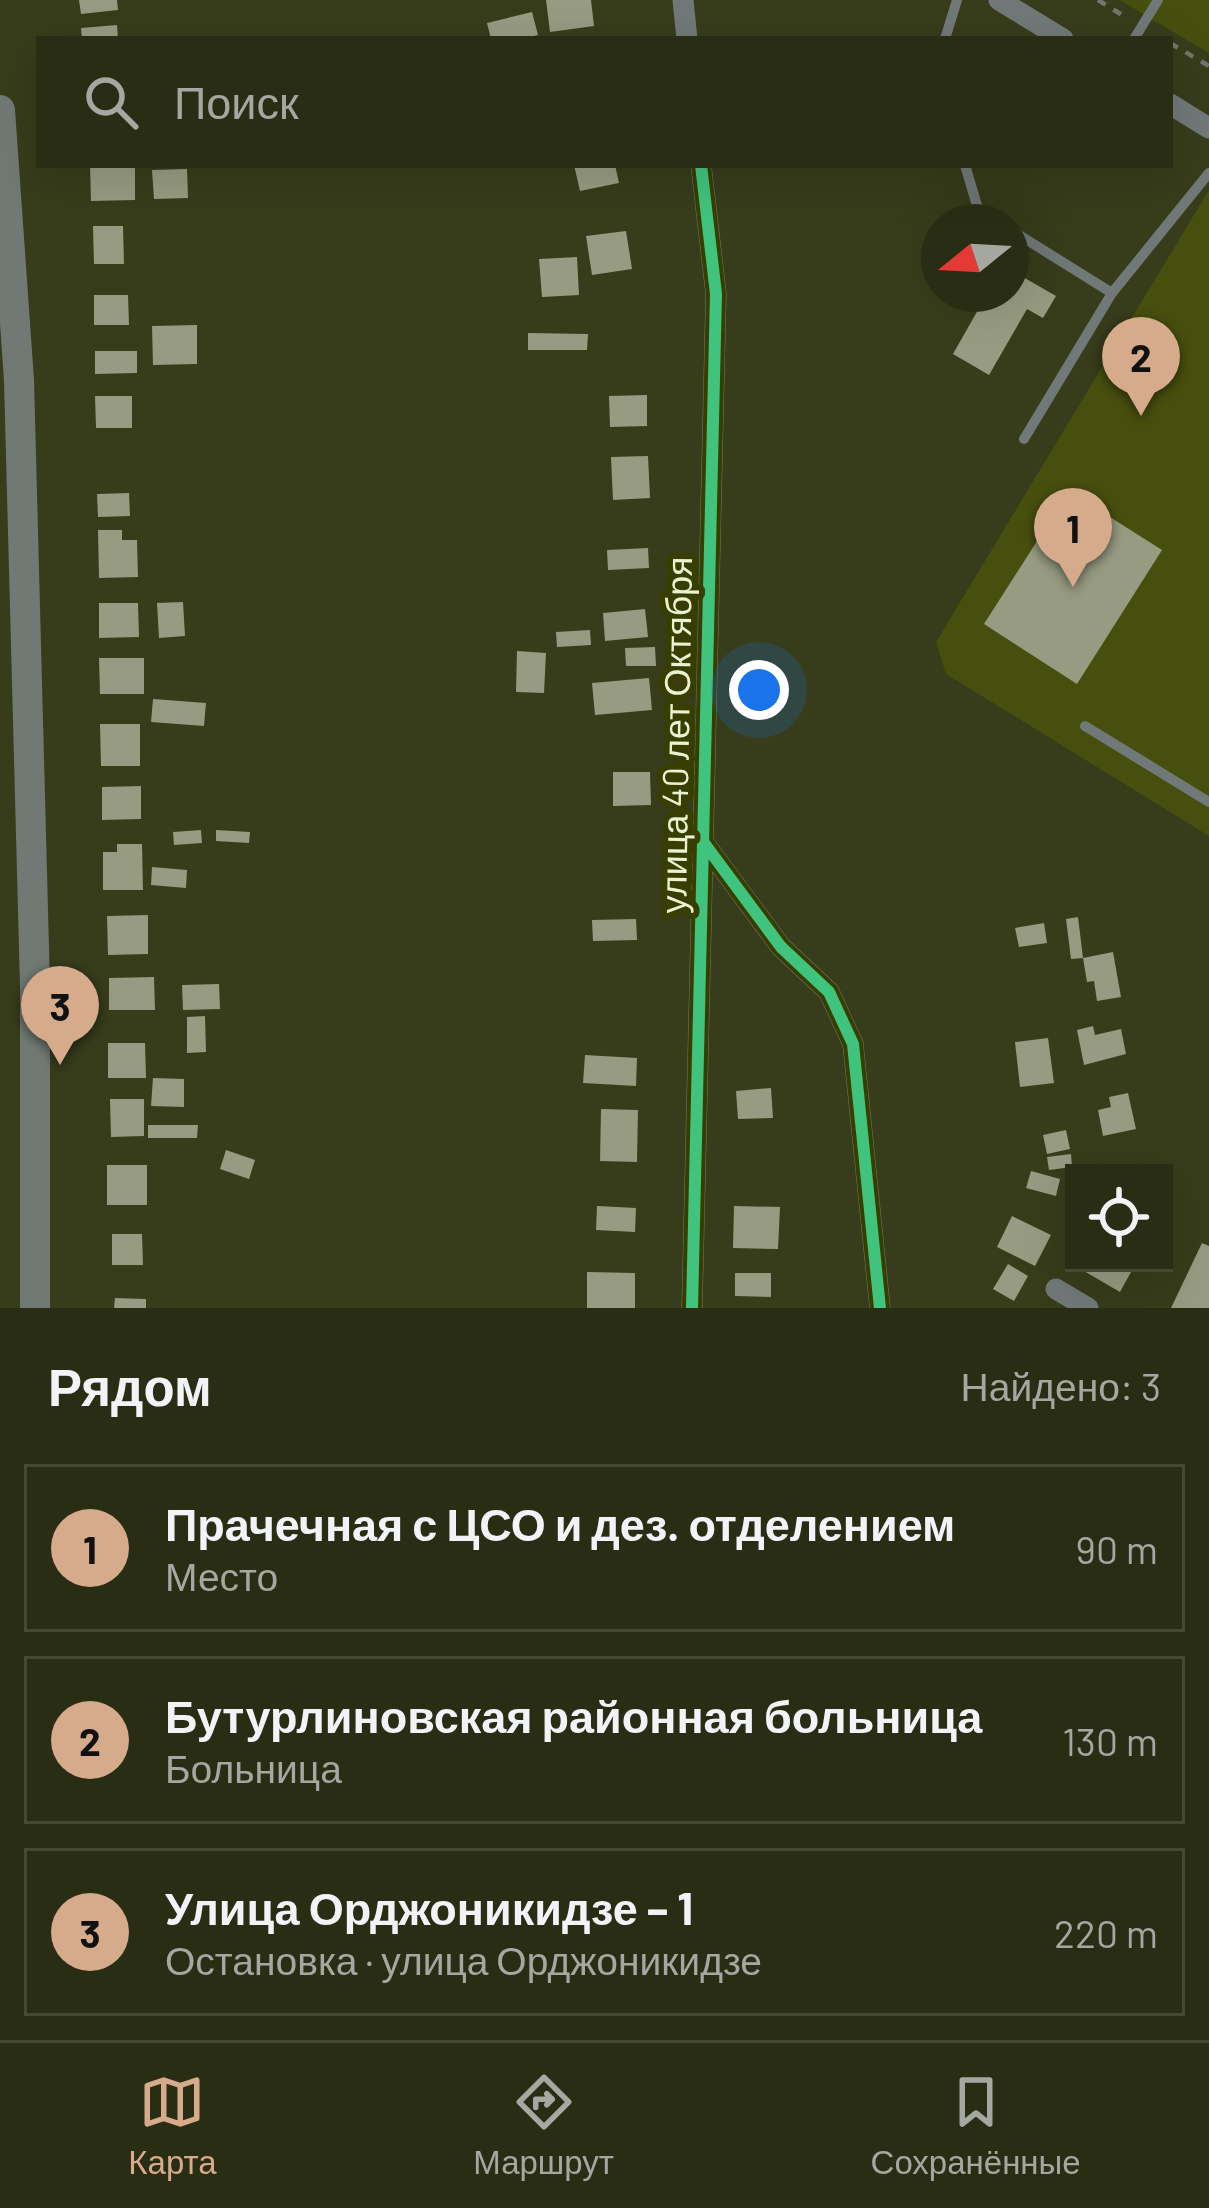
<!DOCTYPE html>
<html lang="ru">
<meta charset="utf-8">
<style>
:root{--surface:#292d14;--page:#353922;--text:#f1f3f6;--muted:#a5a8a0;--line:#454934;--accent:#d6ab8b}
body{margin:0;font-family:Barlow,sans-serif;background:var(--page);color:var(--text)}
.controls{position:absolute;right:36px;bottom:36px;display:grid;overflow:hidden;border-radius:0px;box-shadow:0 12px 48px #0002}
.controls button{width:108px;height:108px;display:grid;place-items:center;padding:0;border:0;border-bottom:3px solid var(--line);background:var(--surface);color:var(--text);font:60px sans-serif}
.compass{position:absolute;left:921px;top:204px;width:108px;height:108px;border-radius:50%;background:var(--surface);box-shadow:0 12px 48px #0002;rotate:252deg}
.you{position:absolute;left:759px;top:690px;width:42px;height:42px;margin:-30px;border:9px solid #fff;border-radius:50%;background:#1a73e8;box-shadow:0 0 0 18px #1a73e833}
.badge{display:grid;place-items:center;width:78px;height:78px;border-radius:50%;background:var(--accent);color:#111;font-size:39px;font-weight:700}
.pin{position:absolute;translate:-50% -99px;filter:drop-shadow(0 3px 6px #0008)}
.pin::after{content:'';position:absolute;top:63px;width:42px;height:36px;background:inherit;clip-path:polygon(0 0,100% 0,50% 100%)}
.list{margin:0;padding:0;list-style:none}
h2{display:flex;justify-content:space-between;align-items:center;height:156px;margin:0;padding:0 48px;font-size:51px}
h2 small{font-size:39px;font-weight:400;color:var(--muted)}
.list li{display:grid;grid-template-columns:78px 1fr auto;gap:36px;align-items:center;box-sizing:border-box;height:168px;margin:0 24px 24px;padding:0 24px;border:3px solid var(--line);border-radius:0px}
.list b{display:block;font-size:45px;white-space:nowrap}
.list p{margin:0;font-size:39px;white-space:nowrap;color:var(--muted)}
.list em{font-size:39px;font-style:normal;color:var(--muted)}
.icon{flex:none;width:66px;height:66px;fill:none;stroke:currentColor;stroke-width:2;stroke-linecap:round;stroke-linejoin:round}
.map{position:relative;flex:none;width:1209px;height:1308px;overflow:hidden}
.search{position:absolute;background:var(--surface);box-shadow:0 12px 48px #0002;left:36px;right:36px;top:36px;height:132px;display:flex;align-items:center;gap:30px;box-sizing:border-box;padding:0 42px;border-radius:0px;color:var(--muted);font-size:45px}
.sheet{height:732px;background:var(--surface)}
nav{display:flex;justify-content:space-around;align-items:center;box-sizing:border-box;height:168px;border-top:3px solid var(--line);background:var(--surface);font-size:33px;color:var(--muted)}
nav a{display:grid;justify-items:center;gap:6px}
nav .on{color:var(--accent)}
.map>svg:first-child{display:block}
</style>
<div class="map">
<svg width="1209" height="1308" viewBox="0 0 1209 1308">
<rect width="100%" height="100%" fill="#373c1b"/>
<path fill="#474f0e" d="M1120,0H1209V53L1148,17Z
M1209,190V836L946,674L936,642Z"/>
<path fill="#979b81" d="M79,0H117L118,10L81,14Z
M546,0H591L594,26L550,32Z
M532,12L538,35L524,39H491L487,23Z
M117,25L118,39H82L81,28Z
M90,165H135V200L91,201Z
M574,165H615L619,183L580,191Z
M187,169L188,198L154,199L152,170Z
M93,226H123L124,264H94Z
M626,231L632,269L592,275L586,236Z
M577,257L579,295L542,297L539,259Z
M1011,270L1056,296L1043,318L1027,309L989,375L953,354L987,294H1011Z
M94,295H128L129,325H94Z
M197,325V364L153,365L152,326Z
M528,333L588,334L587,350H528Z
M95,351H137V373L95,374Z
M647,395V426L610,427L609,396Z
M95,396H132V428H96Z
M648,456L650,498L613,500L611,457Z
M1069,491L1162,550L1077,684L984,624Z
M129,493L130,516L98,517L97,494Z
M98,530H122V540H137L138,577L99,578Z
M648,548L649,568L608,570L607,550Z
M183,602L185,636L159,638L157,603Z
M99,603H138L139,637L99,638Z
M645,609L648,637L605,641L603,613Z
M590,630L591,645L557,647L556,632Z
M655,647L656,666H626L625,648Z
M517,651L546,653L544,693L516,692Z
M99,658H144V694H100Z
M649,678L652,710L595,715L592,683Z
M153,699L206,703L204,726L151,722Z
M100,724H140V766H101Z
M613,772H650L651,805L613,806Z
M141,786V819L102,820V787Z
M201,830L202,843L174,845L173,832Z
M216,830L250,832L249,843L216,841Z
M117,844H142L143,890H103V852H117Z
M152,867L187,870L186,888L151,885Z
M148,915V954L108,955L107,916Z
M1078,917L1083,958L1113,952L1121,997L1097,1001L1094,981L1087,982L1083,958L1071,959L1066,919Z
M636,919L637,940L593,941L592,920Z
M1044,923L1047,943L1019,947L1015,928Z
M154,977L155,1010H109V978Z
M219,984L220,1009L183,1010L182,985Z
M205,1016L206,1052L187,1053V1017Z
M1093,1026L1095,1035L1121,1029L1126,1054L1084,1065L1077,1030Z
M1048,1038L1054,1083L1020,1087L1015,1042Z
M108,1043H145L146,1078H108Z
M585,1055L637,1058L636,1086L583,1083Z
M153,1078L184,1079V1107L151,1106Z
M771,1088L773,1118L738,1119L736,1091Z
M1128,1093L1136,1129L1103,1136L1098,1110L1111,1107L1109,1097Z
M110,1099H144V1136L111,1137Z
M601,1109L638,1110L637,1162L600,1161Z
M148,1125H198L197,1138H148Z
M1066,1130L1070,1149L1047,1154L1043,1135Z
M226,1150L255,1160L249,1179L220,1169Z
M1071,1154L1072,1167L1049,1170L1047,1157Z
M107,1165H147V1205H107Z
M1031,1171L1060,1179L1056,1196L1026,1188Z
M597,1206L636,1208L635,1232L596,1230Z
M734,1206L780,1207L778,1249L733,1248Z
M1012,1216L1051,1235L1035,1266L997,1247Z
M112,1234H142L143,1265H112Z
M1202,1243L1209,1246V1308H1171Z
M1074,1245V1263H1136L1120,1292L1065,1260Z
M1008,1264L1028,1276L1014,1301L993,1289Z
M587,1272L635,1273V1308H587Z
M735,1273H771V1297L735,1296Z
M115,1298L146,1299V1308H114Z"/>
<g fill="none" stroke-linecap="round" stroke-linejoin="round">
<path stroke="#70766a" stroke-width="4.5" stroke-dasharray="9 9" stroke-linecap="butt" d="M1098,0L1127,18
M1170,43L1209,66"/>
<path stroke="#717878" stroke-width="10" d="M945,39L957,0
M1134,39L1158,0
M965,165L978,209L999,222
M1011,230L1112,293L1209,173
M1024,439L1112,293
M1085,726L1209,802"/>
<path stroke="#717878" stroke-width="21" d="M683,0L687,39
M999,0L1063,39
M1170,104L1209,128
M704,843L781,947L829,992L853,1044L880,1308
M1056,1289L1088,1308
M692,1308L716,294L701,165"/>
<path stroke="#717974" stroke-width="30" d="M0,110L19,380L35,986V1308"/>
<defs>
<path id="cycleway" d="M704,843L781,947L829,992L853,1044L880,1308
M692,1308L716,294L701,165"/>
</defs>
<use href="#cycleway" stroke="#373e00" stroke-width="20"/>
<use href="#cycleway" stroke="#40c37c" stroke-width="12"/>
</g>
<g text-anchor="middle" stroke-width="12" stroke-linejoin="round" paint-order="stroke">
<g font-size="36" fill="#ebf2d4" stroke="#373e00">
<text transform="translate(676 735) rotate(-89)" y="13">улица 40 лет Октября</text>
</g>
</g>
</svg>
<div class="controls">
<button><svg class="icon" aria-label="locate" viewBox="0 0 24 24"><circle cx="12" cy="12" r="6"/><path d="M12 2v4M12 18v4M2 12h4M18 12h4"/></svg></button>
</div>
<svg class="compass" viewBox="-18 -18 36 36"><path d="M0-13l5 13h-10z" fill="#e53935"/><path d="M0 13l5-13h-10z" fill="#a5a8a0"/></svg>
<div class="you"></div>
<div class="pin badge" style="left:1073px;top:587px">1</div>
<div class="pin badge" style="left:1141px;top:416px">2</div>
<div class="pin badge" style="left:60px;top:1065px">3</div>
<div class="search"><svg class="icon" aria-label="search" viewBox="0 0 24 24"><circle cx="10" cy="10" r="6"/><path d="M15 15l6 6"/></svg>Поиск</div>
</div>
<section class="sheet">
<h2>Рядом<small>Найдено: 3</small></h2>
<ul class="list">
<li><span class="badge">1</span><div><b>Прачечная с ЦСО и дез. отделением</b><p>Место</p></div><em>90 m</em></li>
<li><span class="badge">2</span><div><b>Бутурлиновская районная больница</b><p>Больница</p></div><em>130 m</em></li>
<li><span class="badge">3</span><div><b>Улица Орджоникидзе – 1</b><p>Остановка · улица Орджоникидзе</p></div><em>220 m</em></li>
</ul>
</section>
<nav>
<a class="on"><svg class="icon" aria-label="map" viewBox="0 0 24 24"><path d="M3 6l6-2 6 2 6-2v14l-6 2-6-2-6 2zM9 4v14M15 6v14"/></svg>Карта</a>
<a><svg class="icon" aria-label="directions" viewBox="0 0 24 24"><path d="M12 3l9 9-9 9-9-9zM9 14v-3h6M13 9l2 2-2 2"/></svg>Маршрут</a>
<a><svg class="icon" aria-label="saved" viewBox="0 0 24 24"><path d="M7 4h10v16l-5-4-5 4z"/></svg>Сохранённые</a>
</nav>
